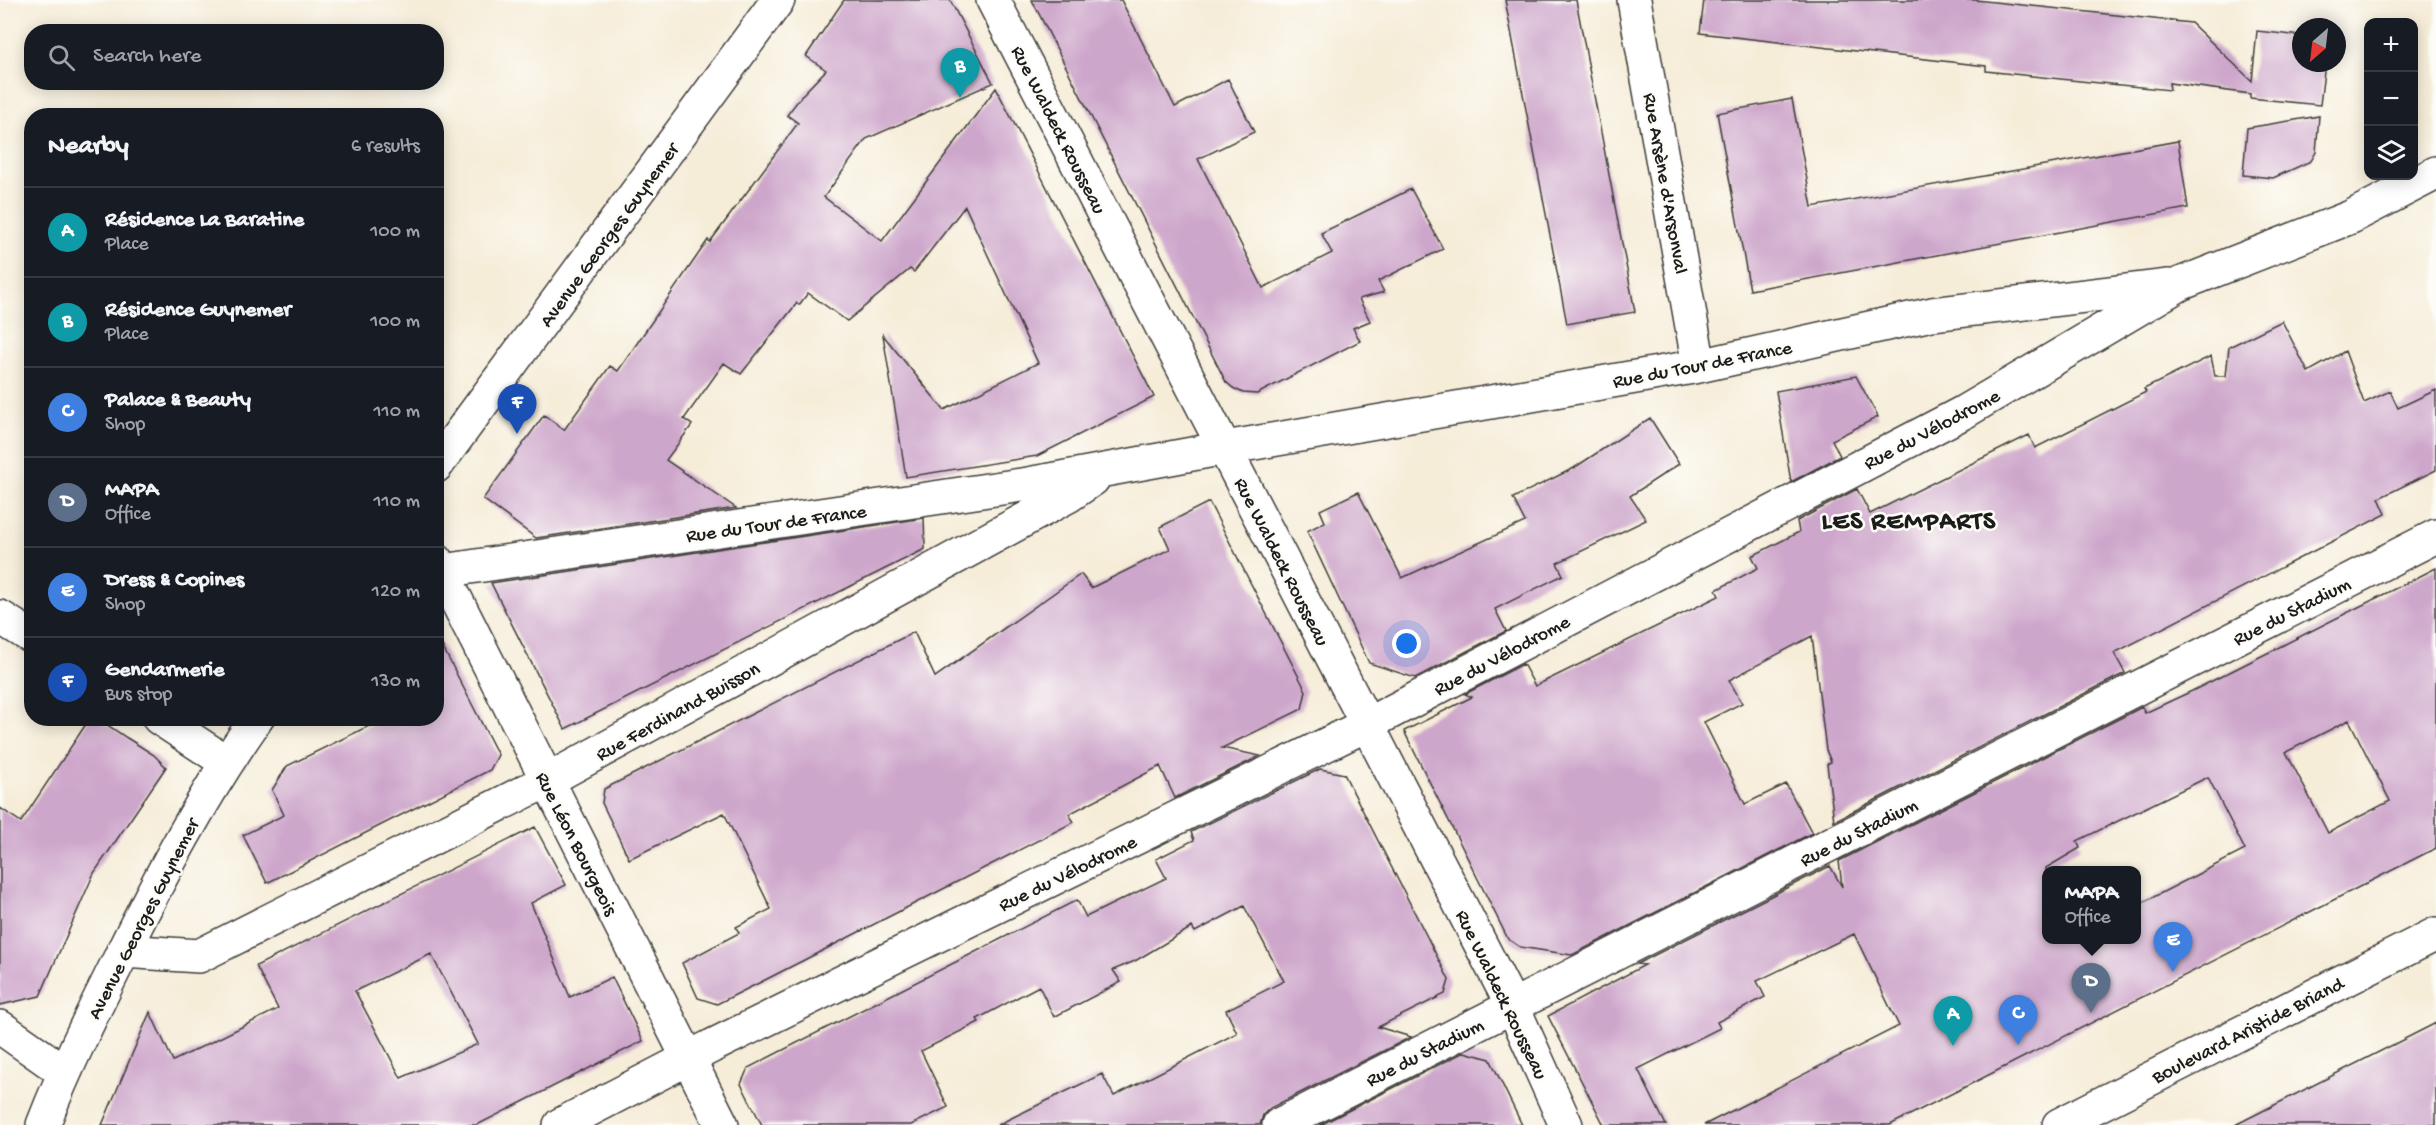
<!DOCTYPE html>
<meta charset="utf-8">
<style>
:root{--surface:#171b24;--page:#20242c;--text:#f1f3f6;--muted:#9ea1a6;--line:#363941;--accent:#8c9099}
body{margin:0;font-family:"Gochi Hand",sans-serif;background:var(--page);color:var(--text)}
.controls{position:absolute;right:18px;top:18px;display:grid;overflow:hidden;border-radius:12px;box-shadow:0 3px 15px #0003}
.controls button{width:54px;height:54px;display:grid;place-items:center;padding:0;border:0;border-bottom:2px solid var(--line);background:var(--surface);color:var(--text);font:30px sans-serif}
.compass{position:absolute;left:2292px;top:18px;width:54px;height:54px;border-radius:50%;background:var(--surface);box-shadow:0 3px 15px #0003;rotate:208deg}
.you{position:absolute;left:1407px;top:644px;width:21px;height:21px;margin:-15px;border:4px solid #fff;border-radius:50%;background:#1a73e8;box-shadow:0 0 0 9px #1a73e833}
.badge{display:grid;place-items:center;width:39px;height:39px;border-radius:50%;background:var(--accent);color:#fff;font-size:20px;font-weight:700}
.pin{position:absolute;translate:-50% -50px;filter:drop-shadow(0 2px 3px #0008)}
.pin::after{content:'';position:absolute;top:32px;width:21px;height:18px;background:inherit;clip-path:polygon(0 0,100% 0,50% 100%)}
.popup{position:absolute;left:2042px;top:866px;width:99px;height:78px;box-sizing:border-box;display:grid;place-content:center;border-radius:12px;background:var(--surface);filter:drop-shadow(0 2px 4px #0005);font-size:20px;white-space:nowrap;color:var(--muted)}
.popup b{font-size:22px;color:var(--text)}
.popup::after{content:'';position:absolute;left:50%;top:100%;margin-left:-12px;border:12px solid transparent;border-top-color:var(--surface)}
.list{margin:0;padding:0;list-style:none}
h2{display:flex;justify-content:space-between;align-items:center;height:78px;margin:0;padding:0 24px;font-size:26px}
h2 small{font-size:20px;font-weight:400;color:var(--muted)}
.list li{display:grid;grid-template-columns:39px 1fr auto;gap:18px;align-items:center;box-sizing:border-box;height:90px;padding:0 24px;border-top:2px solid var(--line)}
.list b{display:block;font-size:22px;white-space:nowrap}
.list p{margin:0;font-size:20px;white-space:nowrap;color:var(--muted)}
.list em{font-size:20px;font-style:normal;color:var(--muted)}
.icon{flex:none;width:33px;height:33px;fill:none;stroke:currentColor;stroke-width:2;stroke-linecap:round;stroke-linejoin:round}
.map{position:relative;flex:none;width:2436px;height:1125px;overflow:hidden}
.search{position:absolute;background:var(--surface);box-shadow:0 3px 15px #0003;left:24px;top:24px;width:420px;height:66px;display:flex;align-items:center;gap:15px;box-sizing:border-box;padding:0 21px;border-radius:24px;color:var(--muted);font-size:22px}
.panel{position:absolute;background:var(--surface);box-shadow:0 3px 15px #0003;left:24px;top:108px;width:420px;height:618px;border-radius:24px}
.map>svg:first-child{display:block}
</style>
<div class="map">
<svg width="2436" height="1125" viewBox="0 0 2436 1125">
<rect width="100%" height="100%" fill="#fdfcf7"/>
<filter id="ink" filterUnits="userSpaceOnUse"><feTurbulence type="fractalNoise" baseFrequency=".0167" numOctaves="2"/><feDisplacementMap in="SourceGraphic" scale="12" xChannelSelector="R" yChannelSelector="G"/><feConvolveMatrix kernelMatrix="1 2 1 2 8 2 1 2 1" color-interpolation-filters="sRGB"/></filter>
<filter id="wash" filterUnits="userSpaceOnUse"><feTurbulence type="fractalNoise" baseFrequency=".008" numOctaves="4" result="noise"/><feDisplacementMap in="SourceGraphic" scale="24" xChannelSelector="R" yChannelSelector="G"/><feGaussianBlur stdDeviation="1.35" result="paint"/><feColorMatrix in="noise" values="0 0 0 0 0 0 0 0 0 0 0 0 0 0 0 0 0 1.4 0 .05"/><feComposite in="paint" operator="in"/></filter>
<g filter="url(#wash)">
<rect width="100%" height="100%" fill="#f6edd9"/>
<g id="blocks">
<path fill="#cda6cb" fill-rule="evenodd" d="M844,0H950L993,83L866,139L824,197L882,241L996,88L1154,397L1037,456L906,477L883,335L944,410L1038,363L965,206L914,272L910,269L847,321L808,293L799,305L797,303L741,374L724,363L684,419L692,425L666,460L736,508L536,538L483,499L544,415L564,430L610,366L618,371L708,240L710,242L798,123L787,115L803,94L826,70L806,56Z
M1032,0H1121L1175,107L1228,79L1254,132L1198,159L1263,288L1332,253L1321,233L1411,189L1443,249L1378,281L1384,292L1359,299L1370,321L1353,328L1360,341L1257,394L1243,393L1233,388L1226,382Z
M1505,0H1576L1635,312L1567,324Z
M1704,0H1975L2191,23L2252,81L2257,31L2301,36V63H2325L2320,105L2250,98V94L2169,83L2170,90L2070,80L1986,71V66L1700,33Z
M1792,99L1812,207L2178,141L2188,208L1750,290L1717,113Z
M2319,116L2316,152L2311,161L2273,178L2243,175L2247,128Z
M2282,321L2308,372L2345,351L2364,403L2390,391L2398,408L2436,390V470L2379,498L2386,514L2114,653L2125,673L1834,821L1827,764L1831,762L1826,750L1812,636L1729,680L1742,703L1704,722L1745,804L1786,784L1812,833L1572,955L1520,947L1508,939L1404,731L1472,697L1465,694L1523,664L1535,686L1719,596L1716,590L1758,568L1752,556L1799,532L1797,521L1857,489L1870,514L2029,435L2035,448L2146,392L2144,389L2211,356L2215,376H2226L2229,347Z
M1856,376L1878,417L1832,440L1840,456L1791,482L1776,391Z
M1650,418L1679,464L1630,496L1646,520L1557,563L1563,575L1495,609L1506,631L1415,678L1369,663L1307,531L1325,522L1320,510L1358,492L1402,578L1525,522L1513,498L1574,468Z
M1209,502L1306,691L1302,709L1222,748L1260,756L1175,798L1160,766L1069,814L1074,822L763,981L717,1004L698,998L682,963L739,933L736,927L771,909L724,813L629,859L602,803L604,789L914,632L935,677L1081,574L1091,588L1170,549L1160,527Z
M924,518L925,549L565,729L491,583Z
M2436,568V848L1890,1125H1704L1899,1026L1854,934L1757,981L1765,997L1717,1022L1720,1028L1638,1069L1666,1125H1604L1548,1016L1645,965L1637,964L1830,866L1842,887L1839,861L2142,707L2145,713L2192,691ZM2349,720L2390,801L2328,833L2286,752ZM2208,777L2245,850L2136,906V939H2046V868L2080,848L2077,841Z
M436,634L498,755L490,770L267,883L243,835L284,815L272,790L287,766L385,718H436Z
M90,718H97L127,738L154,755L166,767L94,873L40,996L0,1005V808L21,822Z
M1320,769L1344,774L1449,980L1445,994L1378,1027L1411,1037L1270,1108L1263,1115L1260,1125H997L1102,1074L1114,1096L1237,1033L1226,1010L1284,981L1244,906L1195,932L1192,927L1135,961L1113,970L1121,982L1054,1017L1039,986L977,1019L979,1022L921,1051L948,1107L911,1125H762L741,1084L748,1068L1077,900L1086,917L1166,878L1156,859L1194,840L1191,832Z
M535,827L566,885L531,903L570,997L612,977L643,1041L477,1125H102L150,1012L173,1061L278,1009L256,966ZM431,954L478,1044L401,1078L355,991Z
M2436,1023V1125H2235Z
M1464,1052L1490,1059L1522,1125H1320Z"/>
</g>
</g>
<g filter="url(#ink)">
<use href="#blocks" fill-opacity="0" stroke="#3d3b38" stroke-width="1.5"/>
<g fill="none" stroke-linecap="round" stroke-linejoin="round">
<defs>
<path id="street" d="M993,0L1513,1007L1566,1125
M1634,0L1699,366
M436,560L722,1125
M443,571L1028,484L1225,448L1699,366L1932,314L2169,286
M0,617L32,637
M159,718L226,762
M123,951L199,956L546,781L1068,496L1093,479
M0,1027L64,1072
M560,1125L712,1046L1366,725L1964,412L2180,284L2351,217L2436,173
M1279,1125L2436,536"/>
<path id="secondary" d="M436,466L778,0
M43,1125C65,1068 92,1014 119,960C160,876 203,795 257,718
M2059,1125L2436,934"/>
</defs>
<use href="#street" stroke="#3d3b38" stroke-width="36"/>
<use href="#secondary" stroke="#3d3b38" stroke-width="36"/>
<use href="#street" stroke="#fff" stroke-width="33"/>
<use href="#secondary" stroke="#fff" stroke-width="33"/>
</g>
</g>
<g text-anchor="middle" stroke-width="5" stroke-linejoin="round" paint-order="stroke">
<g font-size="20" fill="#1c1c1c" stroke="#fdfcf7">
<text transform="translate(1060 129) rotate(63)" y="7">Rue Waldeck Rousseau</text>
<text transform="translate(1667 183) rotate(80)" y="7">Rue Arsène d'Arsonval</text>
<text transform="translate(608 234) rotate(-54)" y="7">Avenue Georges Guynemer</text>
<text transform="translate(1702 363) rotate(-11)" y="7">Rue du Tour de France</text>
<text transform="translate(1931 428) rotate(-28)" y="7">Rue du Vélodrome</text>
<text transform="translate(776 522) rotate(-8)" y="7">Rue du Tour de France</text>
<text transform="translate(1283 561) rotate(63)" y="7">Rue Waldeck Rousseau</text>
<text transform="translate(2291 610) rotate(-27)" y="7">Rue du Stadium</text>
<text transform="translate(1501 654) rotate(-28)" y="7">Rue du Vélodrome</text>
<text transform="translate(677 710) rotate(-29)" y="7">Rue Ferdinand Buisson</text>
<text transform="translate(1858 831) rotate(-27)" y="7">Rue du Stadium</text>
<text transform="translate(578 843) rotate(63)" y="7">Rue Léon Bourgeois</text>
<text transform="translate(1067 872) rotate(-26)" y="7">Rue du Vélodrome</text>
<text transform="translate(142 918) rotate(-63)" y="7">Avenue Georges Guynemer</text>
<text transform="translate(1503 994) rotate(64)" y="7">Rue Waldeck Rousseau</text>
<text transform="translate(2247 1029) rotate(-27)" y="7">Boulevard Aristide Briand</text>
<text transform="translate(1424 1051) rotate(-27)" y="7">Rue du Stadium</text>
</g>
<g font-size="26" font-weight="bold" letter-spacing="1.5" fill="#1c1c1c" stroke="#fdfcf7">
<text x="1909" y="528">LES REMPARTS</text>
</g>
</g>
</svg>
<div class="controls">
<button>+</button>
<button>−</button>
<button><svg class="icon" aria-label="layers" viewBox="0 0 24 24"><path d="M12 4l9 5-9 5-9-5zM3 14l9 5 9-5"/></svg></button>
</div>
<svg class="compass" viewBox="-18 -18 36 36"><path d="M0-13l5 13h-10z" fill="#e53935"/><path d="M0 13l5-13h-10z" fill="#9ea1a6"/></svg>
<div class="you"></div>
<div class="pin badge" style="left:1953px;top:1046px;background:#0f9aa8">A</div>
<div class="pin badge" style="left:960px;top:98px;background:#0f9aa8">B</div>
<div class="pin badge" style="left:2018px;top:1045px;background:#3f7fe0">C</div>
<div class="pin badge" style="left:2091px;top:1013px;background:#5c6f8a">D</div>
<div class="popup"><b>MAPA</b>Office</div>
<div class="pin badge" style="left:2173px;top:972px;background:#3f7fe0">E</div>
<div class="pin badge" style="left:517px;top:434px;background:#1a4fb4">F</div>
<div class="search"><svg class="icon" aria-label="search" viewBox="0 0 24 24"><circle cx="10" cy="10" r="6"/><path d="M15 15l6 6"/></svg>Search here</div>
<section class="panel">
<h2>Nearby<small>6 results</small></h2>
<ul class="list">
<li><span class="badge" style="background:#0f9aa8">A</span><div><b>Résidence La Baratine</b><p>Place</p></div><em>100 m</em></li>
<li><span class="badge" style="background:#0f9aa8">B</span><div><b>Résidence Guynemer</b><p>Place</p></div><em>100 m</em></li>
<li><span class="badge" style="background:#3f7fe0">C</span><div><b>Palace &amp; Beauty</b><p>Shop</p></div><em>110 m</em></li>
<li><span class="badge" style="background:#5c6f8a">D</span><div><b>MAPA</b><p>Office</p></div><em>110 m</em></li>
<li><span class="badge" style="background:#3f7fe0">E</span><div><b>Dress &amp; Copines</b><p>Shop</p></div><em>120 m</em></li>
<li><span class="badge" style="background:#1a4fb4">F</span><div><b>Gendarmerie</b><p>Bus stop</p></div><em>130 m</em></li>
</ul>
</section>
</div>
